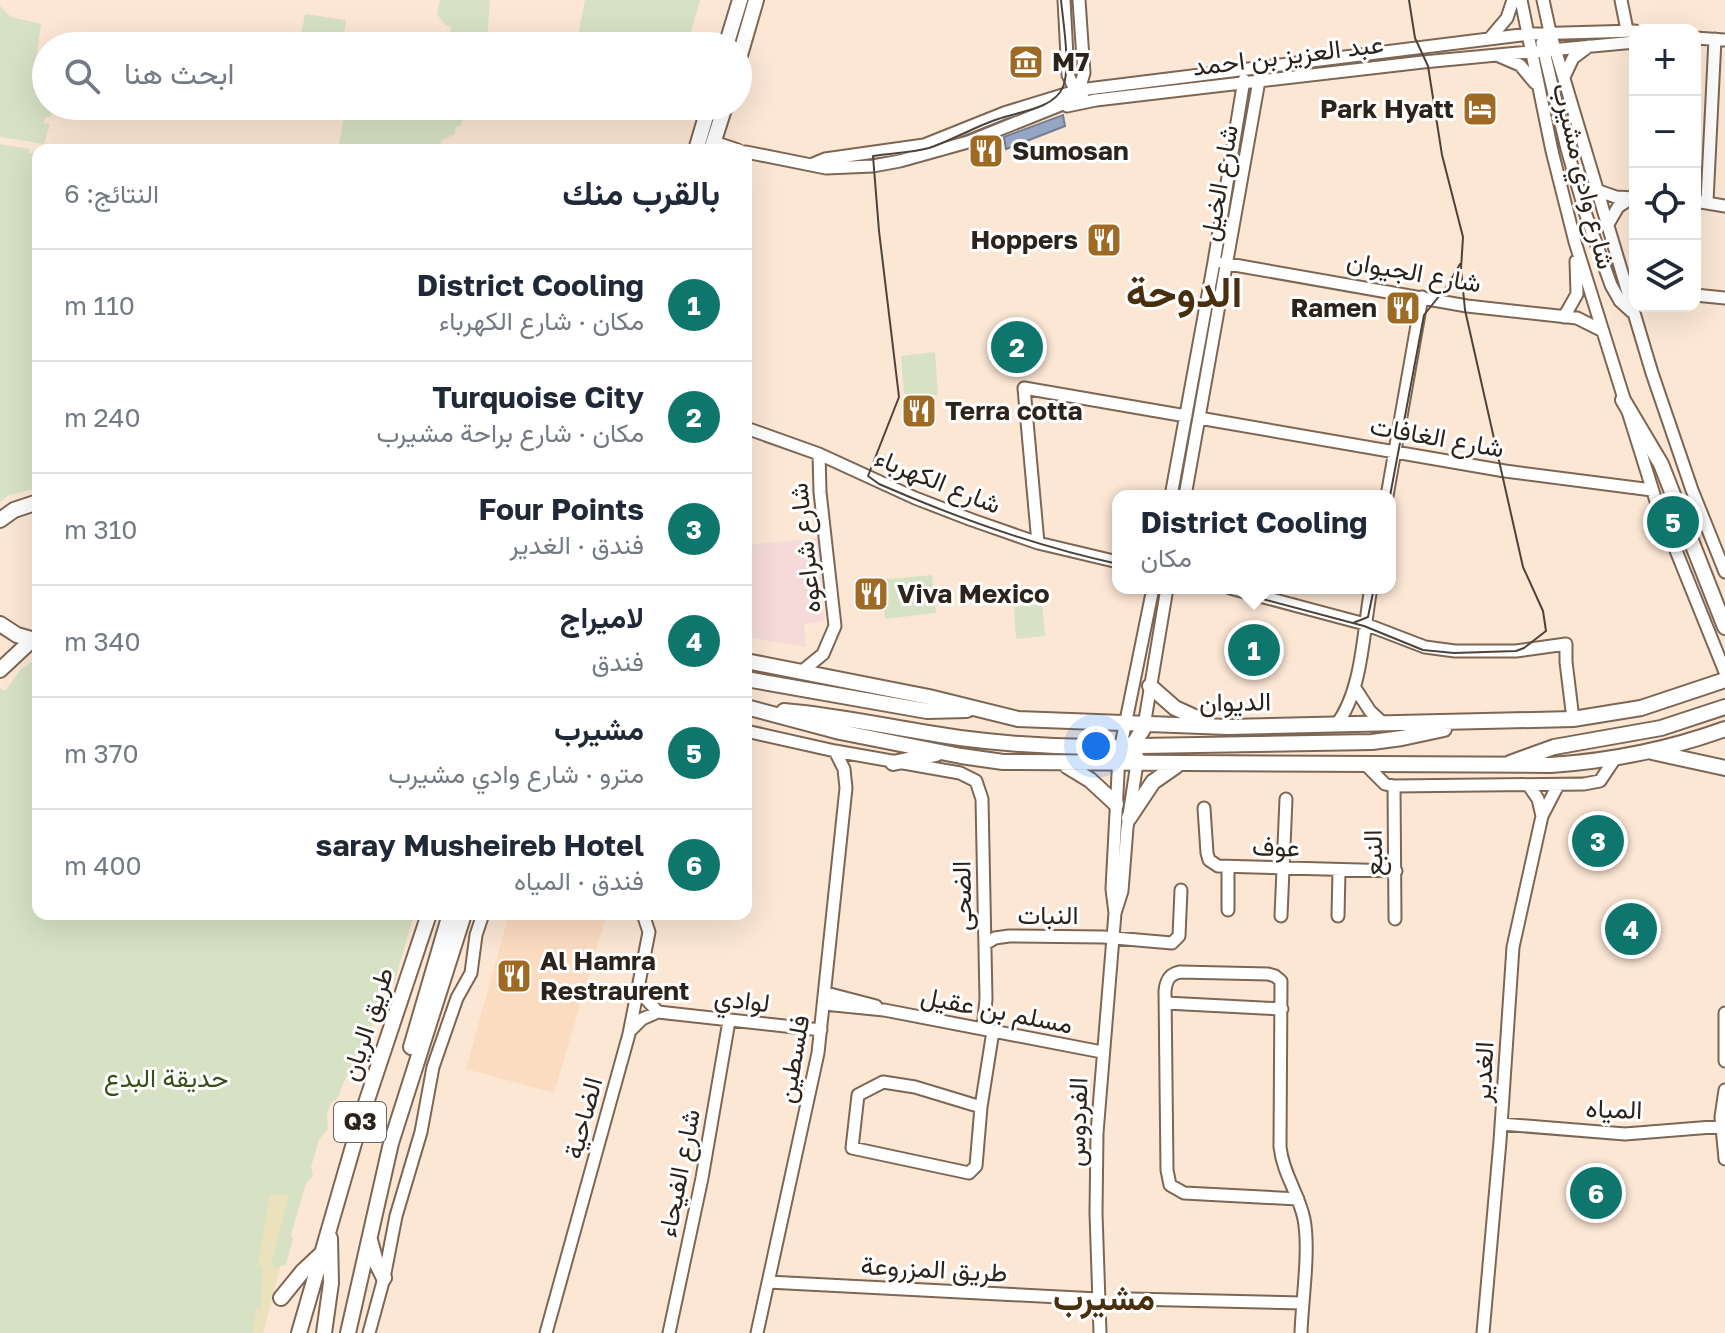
<!DOCTYPE html>
<html lang="ar">
<meta charset="utf-8">
<style>
:root{--surface:#fff;--page:#f2f2f3;--text:#1f2937;--muted:#747a83;--line:#e0e1e3;--accent:#0f766e}
body{margin:0;font-family:"Golos Text",Vazirmatn,sans-serif;background:var(--page);color:var(--text);direction:rtl}
.controls{position:absolute;right:24px;top:24px;display:grid;overflow:hidden;border-radius:16px;box-shadow:0 8px 32px #0002}
.controls button{width:72px;height:72px;display:grid;place-items:center;padding:0;border:0;border-bottom:2px solid var(--line);background:var(--surface);color:var(--text);font:40px sans-serif}
.you{position:absolute;left:1096px;top:746px;width:28px;height:28px;margin:-20px;border:6px solid #fff;border-radius:50%;background:#1a73e8;box-shadow:0 0 0 12px #1a73e833}
.badge{display:grid;place-items:center;width:52px;height:52px;border-radius:50%;background:var(--accent);color:#fff;font-size:26px;font-weight:700}
.pin{position:absolute;translate:-50% -50%;border:4px solid #fff;box-shadow:0 2px 8px #0006}
.popup{position:absolute;left:1112px;top:490px;width:284px;height:104px;box-sizing:border-box;display:grid;place-content:center;border-radius:16px;background:var(--surface);filter:drop-shadow(0 2px 6px #0005);font-size:26px;white-space:nowrap;color:var(--muted)}
.popup b{font-size:30px;color:var(--text)}
.popup::after{content:'';position:absolute;left:50%;top:100%;margin-left:-16px;border:16px solid transparent;border-top-color:var(--surface)}
.list{margin:0;padding:0;list-style:none}
h2{display:flex;justify-content:space-between;align-items:center;height:104px;margin:0;padding:0 32px;font-size:34px}
h2 small{font-size:26px;font-weight:400;color:var(--muted)}
.list li{display:grid;grid-template-columns:52px 1fr auto;gap:24px;align-items:center;box-sizing:border-box;height:112px;padding:0 32px;border-top:2px solid var(--line)}
.list b{display:block;font-size:30px;white-space:nowrap}
.list p{margin:0;font-size:26px;white-space:nowrap;color:var(--muted)}
.list em{font-size:26px;font-style:normal;color:var(--muted)}
.icon{flex:none;width:44px;height:44px;fill:none;stroke:currentColor;stroke-width:2;stroke-linecap:round;stroke-linejoin:round}
.map{position:relative;flex:none;width:1725px;height:1333px;overflow:hidden;direction:ltr}
.search{position:absolute;background:var(--surface);box-shadow:0 8px 32px #0002;left:32px;top:32px;width:720px;height:88px;display:flex;align-items:center;gap:20px;box-sizing:border-box;padding:0 28px;border-radius:44px;color:var(--muted);font-size:30px}
.panel{position:absolute;background:var(--surface);box-shadow:0 8px 32px #0002;left:32px;top:144px;width:720px;height:776px;border-radius:16px;direction:rtl}
.map>svg:first-child{display:block}
</style>
<div class="map">
<svg width="1725" height="1333" viewBox="0 0 1725 1333">
<rect width="100%" height="100%" fill="#fce7d5"/>
<path fill="#fcdcc1" d="M509,914H607L554,1093L466,1069Z"/>
<path fill="#f5dad9" d="M818,538L824,621L804,624L806,647L746,637V545Z"/>
<path fill="#d7e2c4" d="M440,0H490L487,39L479,46L448,43L451,27L445,25L437,14Z
M585,0H700L687,46H576Z
M0,6L11,17L41,24L36,61L46,75V106H52L51,117L45,118L44,123L50,124L44,144L0,137Z
M305,14L346,20L342,46H299Z
M358,106L389,112L391,106H401V110L428,115L431,106H464L461,126H456L455,134L441,141L439,150H368L342,144L341,150H338L345,111L356,112Z
M0,144L29,149V153L35,154L38,150V488L9,495L0,502Z
M935,352L938,395L904,394L901,356Z
M932,575L936,613L885,619L880,580Z
M1042,604L1045,636L1016,639L1014,607Z
M38,658V914H414L394,984L387,982L367,1041L350,1067L337,1099L330,1104L327,1115L328,1129L319,1140L311,1167L313,1176L306,1183L291,1235L293,1239L286,1265L280,1266L263,1333H0V688L5,691L21,669Z"/>
<path fill="#ebe1bc" d="M270,1195H289L271,1265L280,1268L263,1333H253L256,1307L261,1308L263,1266L258,1265Z"/>
<path fill="#95a5c4" stroke="#767e91" stroke-width="2" d="M1063,115L1065,126L1006,149L1004,137Z"/>
<g fill="none" stroke-linecap="round" stroke-linejoin="round">
<defs>
<path id="minor" d="M1064,0L1068,75L1073,85L1083,93
M1079,0L1084,73L1079,90
M1521,0L1552,151L1575,242L1656,501L1725,672
M1543,0L1550,32L1652,373L1692,490L1725,572
M1621,0L1627,30
M1490,38L1507,18L1513,0
M1695,38L1725,40
M1542,43L1567,149L1586,215L1611,285L1620,301L1632,312
M1499,56L1520,65L1535,83
M1565,75L1573,58L1589,46
M1079,90L1529,34L1635,31
M1067,106L1096,100L1423,62L1635,42
M714,142L738,150
M746,152L826,168L873,166L900,161L968,142L1058,106L1075,97L1079,90L1004,113L924,145L825,159L813,164
M1596,190L1616,197L1635,198
M1695,201L1725,206
M1707,201L1715,39
M1607,226L1618,207L1630,199
M1223,263L1467,306L1577,318L1603,331
M1695,295L1725,298
M1564,317L1577,294L1576,261
M1199,418L1505,471L1652,490
M746,428L819,454L915,498L972,520L1038,543L1118,562
M1171,496L1214,262L1244,80
M1185,496L1260,75
M1387,496L1422,297
M1038,543L1024,388L1186,416
M1230,588L1365,624L1425,647L1455,651H1516L1566,644V662L1573,719
M801,672L823,654L835,626L820,492L819,454
M1355,688L1370,711L1384,724
M1336,725C1363,691 1363,630 1371,588
M746,731L835,751L960,773L976,781L982,799L986,999L983,1029
M1143,732L1167,588
M1366,765L1385,784L1394,786L1584,784L1600,781L1616,757
M1394,786L1395,919
M1529,786L1538,799L1542,816
M1204,808L1207,853L1209,860L1218,866L1396,871
M1228,910V867
M1115,913L1112,889L1119,755L1153,588
M1281,916L1286,799
M1338,916L1339,871
M985,944L995,938L1009,936L1103,937L1172,943L1179,936L1181,890
M639,984L646,999L658,1012
M826,993L876,1006
M1166,1003L1282,1009
M824,1004L884,1010L1102,1052
M1725,1013V1061
M630,1031L642,1019L658,1012L821,1030
M1725,1090L1721,1117L1725,1159
M981,1107L915,1087L883,1082L858,1095L852,1148L969,1173L976,1166L981,1107L993,1031
M1501,1124L1625,1134L1725,1126
M1298,1199L1184,1193L1170,1185L1167,1170L1165,991C1166,981 1169,974 1180,972L1268,974L1275,976L1281,981L1280,1147C1283,1174 1299,1194 1304,1219C1310,1251 1302,1300 1301,1333
M768,1282L1098,1299
M1131,1299L1302,1303
M369,1333L384,1278L396,1216L421,1132L433,1067L457,998L471,973L476,935L483,914
M546,1333L629,1034L649,932L643,914
M669,1333L702,1178L729,1021
M757,1333L818,1053L846,788L844,769L835,751
M1100,1333L1096,1213L1097,1133L1115,913L1122,891L1127,828L1138,757
M1483,1333L1500,1141L1513,947L1542,816L1558,785"/>
<path id="major" d="M726,46L740,0
M738,62L756,0
M696,150L709,106
M711,150L725,106
M1623,400L1661,464L1725,627
M0,520L14,510L38,502
M0,624L17,635L38,641
M746,661L929,697L1018,719L1228,727L1573,719L1641,708L1725,680
M0,670L32,640
M746,679L927,711L967,710
M1150,686L1175,708L1208,723
M746,707L840,732L961,756L1003,762L1551,765C1610,761 1670,749 1725,729
M784,711C844,716 901,730 960,738C1014,745 1070,748 1124,747L1134,743L1145,726
M1128,750L1140,746L1372,742L1402,738L1444,729
M1652,752L1725,768
M893,763L936,754
M1510,763L1554,747L1661,728L1725,707
M1067,766L1090,780L1116,804
M1129,818L1153,782L1176,766
M411,1047L450,914
M370,1240L376,1262L384,1278
M281,1298L303,1271L320,1255
M299,1333L363,1112L429,914
M324,1333L331,1283L330,1238
M348,1333L391,1143L464,914"/>
</defs>
<use href="#minor" stroke="#7d6653" stroke-width="15"/>
<use href="#major" stroke="#7d6653" stroke-width="18"/>
<use href="#minor" stroke="#fff" stroke-width="11"/>
<use href="#major" stroke="#fff" stroke-width="14"/>
<path stroke="#4e433a" stroke-width="2" d="M1061,0C1063,22 1071,67 1063,87C1054,109 1017,112 998,119C974,127 953,140 929,148C910,153 892,153 873,156L879,231L899,397L868,476L879,484C957,518 1035,546 1118,564
M1390,496L1424,315L1448,285L1460,264
M1221,588L1364,626L1423,650L1454,653L1516,651L1524,648L1546,631L1543,611L1523,567L1465,310L1461,269L1463,237L1442,155L1428,66L1415,38L1409,0
M1353,623L1368,617L1374,588"/>
</g>
<defs>
<symbol id="museum-square" viewBox="-11 -11 22 22"><rect x="-9" y="-9" width="18" height="18" rx="4" fill="#9f6a23" stroke="#fff"/><path d="M0-6L6-3V-2H-6V-3ZM-5-1h2V3h-2ZM-1-1h2V3h-2ZM3-1h2V3H3ZM-6 4H6V6H-6Z" fill="#fff"/></symbol>
<symbol id="hotel-square" viewBox="-11 -11 22 22"><rect x="-9" y="-9" width="18" height="18" rx="4" fill="#9f6a23" stroke="#fff"/><path d="M-6-4.5h1.5V1H6V5H4.5V3h-9V5H-6ZM-4 0a1.8 1.8 0 1 1 3.6 0ZM.5 0V-2.5h3Q6-2.5 6 0Z" fill="#fff"/></symbol>
<symbol id="restaurant-square" viewBox="-11 -11 22 22"><rect x="-9" y="-9" width="18" height="18" rx="4" fill="#9f6a23" stroke="#fff"/><path d="M-5-6h1v4h1v-4h1v4h1v-4h1v5L-1.5 .5V6h-2V.5L-5-1ZM5-6V6H3V1.5H1.5Q1.5-4 5-6Z" fill="#fff"/></symbol>
</defs>
<g fill-rule="evenodd">
<use href="#museum-square" x="1006" y="42" width="40" height="40"/>
<use href="#hotel-square" x="1460" y="89" width="40" height="40"/>
<use href="#restaurant-square" x="966" y="131" width="40" height="40"/>
<use href="#restaurant-square" x="1084" y="220" width="40" height="40"/>
<use href="#restaurant-square" x="1383" y="288" width="40" height="40"/>
<use href="#restaurant-square" x="899" y="391" width="40" height="40"/>
<use href="#restaurant-square" x="851" y="574" width="40" height="40"/>
<use href="#restaurant-square" x="494" y="956" width="40" height="40"/>
</g>
<g text-anchor="middle" stroke-width="6" stroke-linejoin="round" paint-order="stroke">
<rect fill="#fff" stroke="#6b655f" stroke-width="2" x="334" y="1102" width="52" height="40" rx="6"/>
<g font-size="24" font-weight="bold" fill="#2c231b">
<text x="360" y="1130">Q3</text>
</g>
<g font-size="26" fill="#2c231b" stroke="#fff">
<text transform="translate(1288 55) rotate(-7)" y="9">عبد العزيز بن احمد</text>
<text transform="translate(1584 176) rotate(76)" y="9">شارع وادي مشيرب</text>
<text transform="translate(1219 183) rotate(-80)" y="9">شارع الخيل</text>
<text transform="translate(1414 272) rotate(10)" y="9">شارع الجيوان</text>
<text transform="translate(1437 437) rotate(10)" y="9">شارع الغافات</text>
<text transform="translate(938 481) rotate(22)" y="9">شارع الكهرباء</text>
<text transform="translate(805 548) rotate(-96)" y="9">شارع شراعوه</text>
<text transform="translate(1235 702) rotate(-1)" y="9">الديوان</text>
<text transform="translate(1276 847) rotate(2)" y="9">عوف</text>
<text transform="translate(1373 853) rotate(-91)" y="9">النبع</text>
<text transform="translate(962 896) rotate(-91)" y="9">الضحى</text>
<text x="1048" y="924">النبات</text>
<text transform="translate(742 1000) rotate(7)" y="9">لوادي</text>
<text transform="translate(997 1010) rotate(11)" y="9">مسلم بن عقيل</text>
<text transform="translate(367 1024) rotate(-72)" y="9">طريق الريان</text>
<text transform="translate(793 1059) rotate(-80)" y="9">فلسطين</text>
<text transform="translate(1483 1072) rotate(-87)" y="9">الغدير</text>
<text transform="translate(1614 1109) rotate(2)" y="9">المياه</text>
<text transform="translate(583 1118) rotate(-75)" y="9">الضاحية</text>
<text transform="translate(1077 1122) rotate(-88)" y="9">الفردوس</text>
<text transform="translate(679 1173) rotate(-79)" y="9">شارع الفيحاء</text>
<text transform="translate(934 1269) rotate(3)" y="9">طريق المزروعة</text>
</g>
<g font-size="26" font-weight="bold" fill="#2c231b" stroke="#fff" text-anchor="start">
<text x="1052" y="71">M7</text>
<text x="1454" y="118" text-anchor="end">Park Hyatt</text>
<text x="1012" y="160">Sumosan</text>
<text x="1078" y="249" text-anchor="end">Hoppers</text>
<text x="1377" y="317" text-anchor="end">Ramen</text>
<text x="945" y="420">Terra cotta</text>
<text x="897" y="603">Viva Mexico</text>
<text x="540" y="970">Al Hamra<tspan x="540" dy="30">Restraurent</tspan></text>
</g>
<g font-size="26" fill="#3d4d17" stroke="#fff">
<text x="166" y="1087">حديقة البدع</text>
</g>
<g font-size="34" font-weight="bold" fill="#492f0d" stroke="#fff">
<text x="1104" y="1310">مشيرب</text>
</g>
<g font-size="42" font-weight="bold" fill="#492f0d" stroke="#fff">
<text x="1184" y="307">الدوحة</text>
</g>
</g>
</svg>
<div class="controls">
<button>+</button>
<button>−</button>
<button><svg class="icon" aria-label="locate" viewBox="0 0 24 24"><circle cx="12" cy="12" r="6"/><path d="M12 2v4M12 18v4M2 12h4M18 12h4"/></svg></button>
<button><svg class="icon" aria-label="layers" viewBox="0 0 24 24"><path d="M12 4l9 5-9 5-9-5zM3 14l9 5 9-5"/></svg></button>
</div>
<div class="you"></div>
<div class="pin badge" style="left:1254px;top:650px">1</div>
<div class="popup"><b>District Cooling</b>مكان</div>
<div class="pin badge" style="left:1017px;top:347px">2</div>
<div class="pin badge" style="left:1598px;top:841px">3</div>
<div class="pin badge" style="left:1631px;top:929px">4</div>
<div class="pin badge" style="left:1673px;top:522px">5</div>
<div class="pin badge" style="left:1596px;top:1193px">6</div>
<div class="search"><svg class="icon" aria-label="search" viewBox="0 0 24 24"><circle cx="10" cy="10" r="6"/><path d="M15 15l6 6"/></svg>ابحث هنا</div>
<section class="panel">
<h2>بالقرب منك<small>النتائج: 6</small></h2>
<ul class="list">
<li><span class="badge">1</span><div><b>District Cooling</b><p>مكان · شارع الكهرباء</p></div><em>110 m</em></li>
<li><span class="badge">2</span><div><b>Turquoise City</b><p>مكان · شارع براحة مشيرب</p></div><em>240 m</em></li>
<li><span class="badge">3</span><div><b>Four Points</b><p>فندق · الغدير</p></div><em>310 m</em></li>
<li><span class="badge">4</span><div><b>لاميراج</b><p>فندق</p></div><em>340 m</em></li>
<li><span class="badge">5</span><div><b>مشيرب</b><p>مترو · شارع وادي مشيرب</p></div><em>370 m</em></li>
<li><span class="badge">6</span><div><b>saray Musheireb Hotel</b><p>فندق · المياه</p></div><em>400 m</em></li>
</ul>
</section>
</div>
